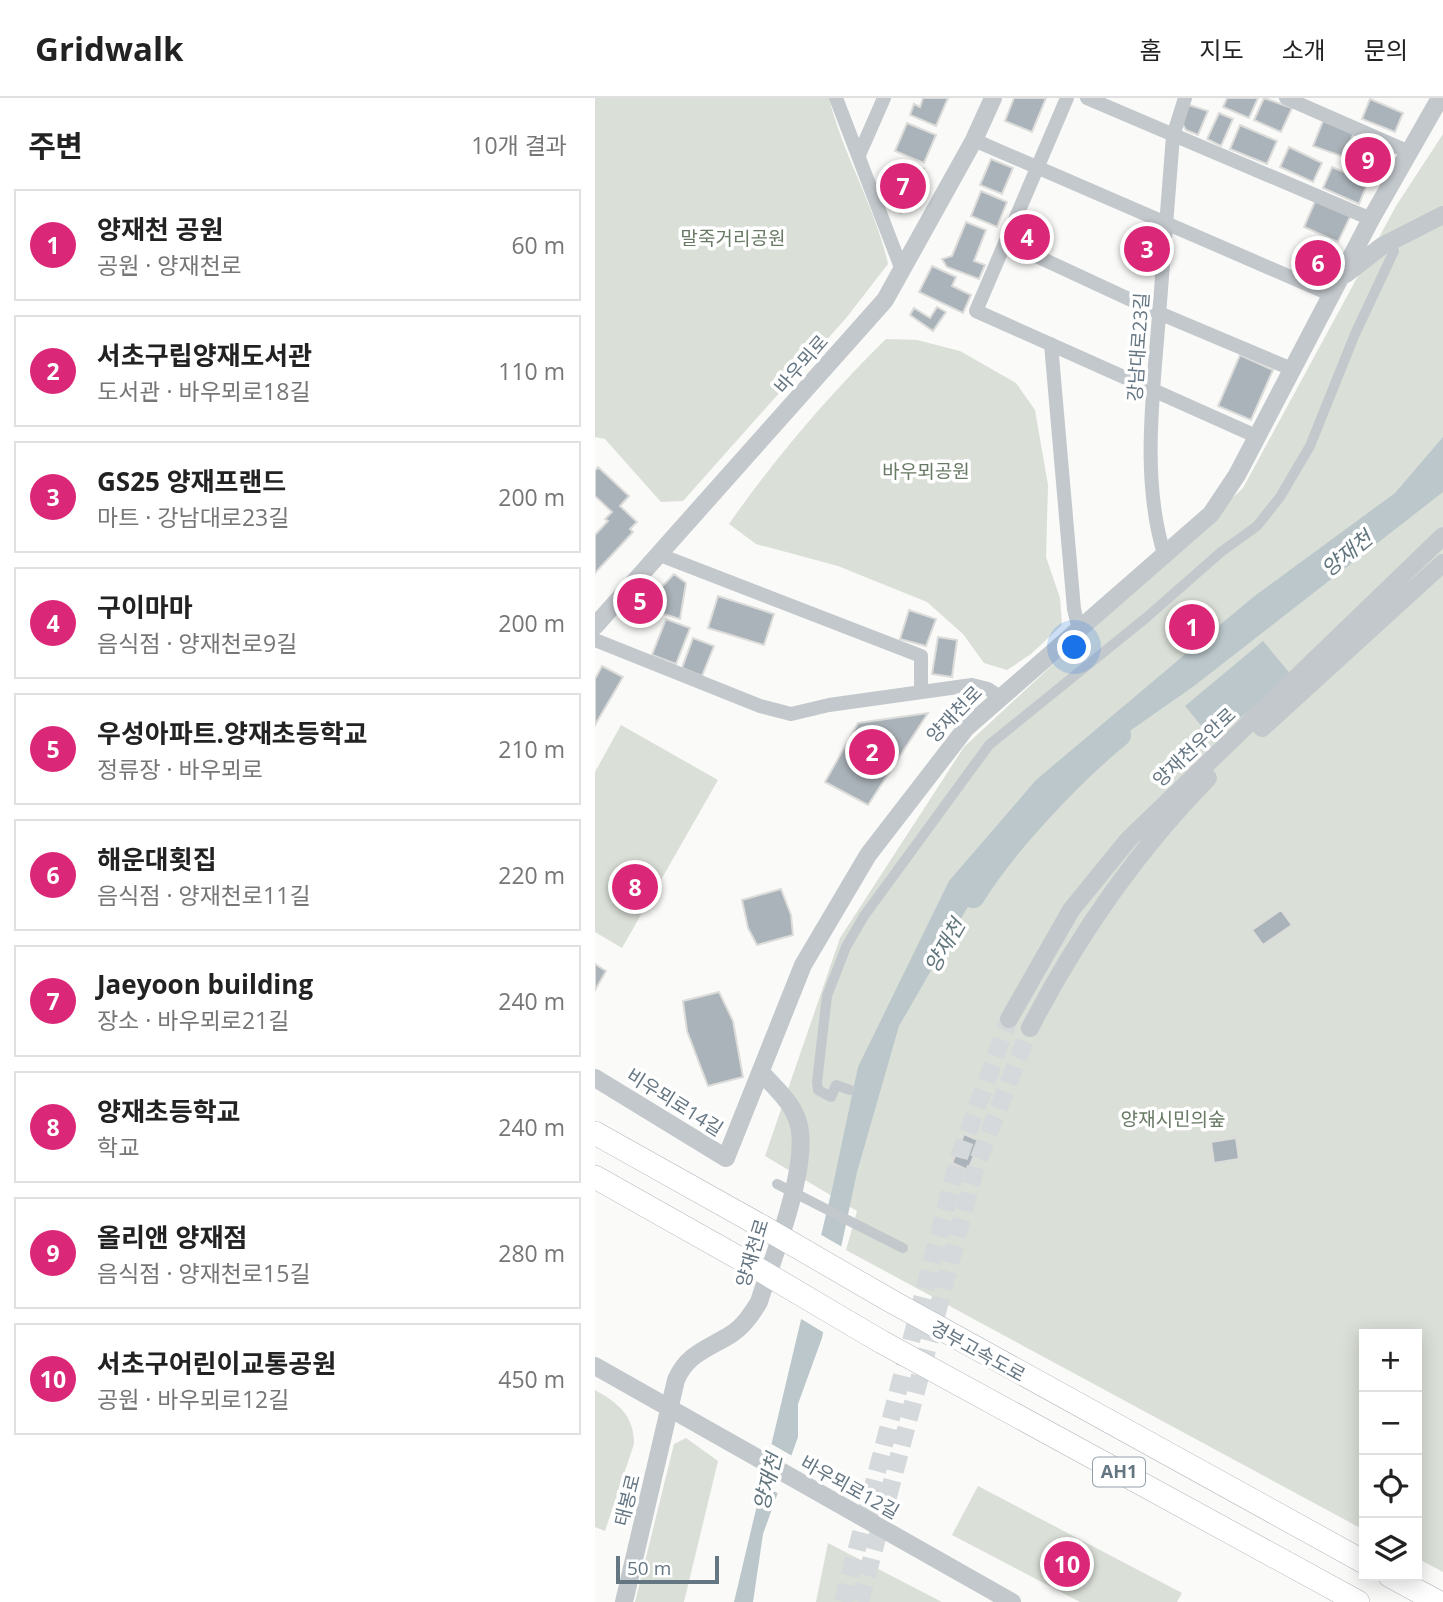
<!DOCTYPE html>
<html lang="ko">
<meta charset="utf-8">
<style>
:root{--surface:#fff;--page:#f6f6f6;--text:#222;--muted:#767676;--line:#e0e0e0;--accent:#db2777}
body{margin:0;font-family:"Open Sans","Noto Sans KR",sans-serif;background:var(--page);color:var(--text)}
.controls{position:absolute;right:21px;bottom:21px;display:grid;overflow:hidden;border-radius:0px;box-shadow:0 4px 18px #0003}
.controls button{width:63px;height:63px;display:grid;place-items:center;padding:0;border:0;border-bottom:2px solid var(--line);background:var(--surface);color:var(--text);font:35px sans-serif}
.scale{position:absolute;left:21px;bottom:18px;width:103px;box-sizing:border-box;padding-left:7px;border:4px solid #657683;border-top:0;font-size:19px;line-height:24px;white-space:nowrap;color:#657683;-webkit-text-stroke:5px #fff;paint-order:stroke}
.you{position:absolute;left:480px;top:550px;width:24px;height:24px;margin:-18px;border:5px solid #fff;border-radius:50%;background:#1a73e8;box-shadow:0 0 0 10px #1a73e833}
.badge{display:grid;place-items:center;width:46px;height:46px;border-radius:50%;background:var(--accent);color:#fff;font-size:23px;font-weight:700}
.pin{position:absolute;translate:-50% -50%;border:4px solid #fff;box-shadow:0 2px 7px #0006}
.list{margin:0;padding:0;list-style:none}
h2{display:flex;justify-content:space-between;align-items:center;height:91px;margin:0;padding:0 28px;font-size:30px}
h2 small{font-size:23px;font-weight:400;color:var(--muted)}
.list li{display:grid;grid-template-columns:46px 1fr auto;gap:21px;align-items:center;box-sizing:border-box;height:112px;margin:0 14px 14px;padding:0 14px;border:2px solid var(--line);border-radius:0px}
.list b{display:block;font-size:26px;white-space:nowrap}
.list p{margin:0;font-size:23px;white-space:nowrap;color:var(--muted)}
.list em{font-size:23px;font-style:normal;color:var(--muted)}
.icon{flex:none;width:38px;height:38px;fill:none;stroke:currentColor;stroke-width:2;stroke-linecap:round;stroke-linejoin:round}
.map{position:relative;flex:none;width:848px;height:1504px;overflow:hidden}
header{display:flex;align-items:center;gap:42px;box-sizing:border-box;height:98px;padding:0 35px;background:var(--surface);border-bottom:2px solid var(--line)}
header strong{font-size:33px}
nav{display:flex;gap:38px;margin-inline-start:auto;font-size:24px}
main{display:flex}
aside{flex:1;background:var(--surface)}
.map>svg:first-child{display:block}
</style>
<header>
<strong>Gridwalk</strong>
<nav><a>홈</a><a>지도</a><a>소개</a><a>문의</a></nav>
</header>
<main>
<aside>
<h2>주변<small>10개 결과</small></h2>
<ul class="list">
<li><span class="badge">1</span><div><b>양재천 공원</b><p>공원 · 양재천로</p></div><em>60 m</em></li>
<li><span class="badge">2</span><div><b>서초구립양재도서관</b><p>도서관 · 바우뫼로18길</p></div><em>110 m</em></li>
<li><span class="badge">3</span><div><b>GS25 양재프랜드</b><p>마트 · 강남대로23길</p></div><em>200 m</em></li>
<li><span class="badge">4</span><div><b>구이마마</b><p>음식점 · 양재천로9길</p></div><em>200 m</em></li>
<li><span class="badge">5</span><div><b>우성아파트.양재초등학교</b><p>정류장 · 바우뫼로</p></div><em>210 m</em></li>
<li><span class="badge">6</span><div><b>해운대횟집</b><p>음식점 · 양재천로11길</p></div><em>220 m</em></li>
<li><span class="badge">7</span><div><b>Jaeyoon building</b><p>장소 · 바우뫼로21길</p></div><em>240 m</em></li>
<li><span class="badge">8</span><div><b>양재초등학교</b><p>학교</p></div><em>240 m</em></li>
<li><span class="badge">9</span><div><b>올리앤 양재점</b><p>음식점 · 양재천로15길</p></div><em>280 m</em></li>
<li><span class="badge">10</span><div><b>서초구어린이교통공원</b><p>공원 · 바우뫼로12길</p></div><em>450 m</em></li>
</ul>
</aside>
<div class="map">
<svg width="848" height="1504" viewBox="0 0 848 1504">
<rect width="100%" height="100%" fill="#fafaf8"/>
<path fill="#dadfd7" d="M0,0H234C248,57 280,108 293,166L252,219L88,403L66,404L10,341L0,339Z
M848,36V1474L822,1460V1236H769V1432L251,1152L262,1113L170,1058L245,840L369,649L648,390L801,108Z
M291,241L322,242L365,253L421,285L440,312L453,387L451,459L465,500L467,527L436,556L412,572L389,565L368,536L332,504L243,468L161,446L134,426C180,360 234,297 291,241Z
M26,627L123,682L27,850L0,834V674Z
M0,1292C23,1305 39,1317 39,1346L10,1433L0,1429Z
M91,1340L123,1363L89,1504H40L79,1346Z
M383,1388L587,1495L582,1504H485L357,1437Z
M233,1445L347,1504H221Z"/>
<path fill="#bbc7cb" d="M848,339V394L599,588L499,658L394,772L304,928L262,1074L227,1240L203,1306V1339L168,1436L158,1504H139L238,1087L263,969L354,783L441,682L657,500L800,395Z
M668,543L697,578L618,642L590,608Z"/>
<path fill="#fafaf8" d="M223,1135L249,1150L231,1236L203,1219Z
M173,1344L199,1359L184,1396L163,1384Z"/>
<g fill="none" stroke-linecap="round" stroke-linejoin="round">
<path stroke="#bbc7cb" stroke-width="24" d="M378,798C409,747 477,675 524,637"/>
</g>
<path fill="#aab3b9" stroke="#dcdcda" stroke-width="2" d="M328,0H353L341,28L315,17L319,6L325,9Z
M419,0H451L437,34L410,23Z
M632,0H663L654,20L628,9Z
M669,0L697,10L686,34L659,22Z
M775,1L808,15L800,34L767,21Z
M594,7L613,13L603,37L591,32L586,23Z
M624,15L638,21L626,48L612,41Z
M728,23L759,35L749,59L718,48Z
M312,25L341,37L329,65L300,53Z
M645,27L682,43L672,66L635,51Z
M771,38L792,47L781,72L760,63Z
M694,49L727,65L718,84L685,69Z
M396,61L418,70L407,96L385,87Z
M311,62L329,71L306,115L288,105Z
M737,69L773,84L764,106L728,90Z
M386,93L412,104L402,129L376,118Z
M721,101L756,117L743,144L709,129Z
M371,124L391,132L379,163L390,167L384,181L352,169L347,161L357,158Z
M337,168L361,179L357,188L376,197L368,215L324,194Z
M342,209L351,214L338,233L315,217L319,210L335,220Z
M645,257L678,272L656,322L623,308Z
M3,369L34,398L25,408L42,424L35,431L38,434L0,475V437L13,423L10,421L17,414L0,398V373Z
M79,476L91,485L85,521L52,511L54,502Z
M123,498L179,516L169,547L113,530Z
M314,512L341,521L331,548L305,541Z
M71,521L95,530L81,566L57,557Z
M343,539L362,542L357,579L337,576Z
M98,540L119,548L107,578L87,570Z
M7,568L28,579L0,627V581Z
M333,615L273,707L230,684L263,625Z
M186,791L196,817L198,837L162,847L153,830L147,802Z
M686,812L697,827L668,847L657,832Z
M0,866L11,873L0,892Z
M124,894L138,923L148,979L113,988L92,933L88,903Z
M369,1036L385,1043L373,1072L357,1065Z
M641,1040L644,1061L619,1065L616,1044Z"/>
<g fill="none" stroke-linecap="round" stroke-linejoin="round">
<path stroke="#d5d9db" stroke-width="18" stroke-dasharray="18 9" stroke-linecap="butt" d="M248,1504L364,1059L414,921
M265,1504L381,1068L435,930"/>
<defs>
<path id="trunk" d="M0,1035L168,1129
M0,1079L158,1168
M296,1203L769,1464
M285,1243L763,1504
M795,1478L843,1504"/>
</defs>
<use href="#trunk" stroke="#b4b9bd" stroke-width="24"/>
<path stroke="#c3c8cc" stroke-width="10" d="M255,992L241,987L236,999L223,992L222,984L232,898L251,849L269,818L394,647L552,519L626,454L662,428L685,399L715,348L760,236L799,153
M286,1139L308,1150"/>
<path stroke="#c3c8cc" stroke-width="14" d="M241,0L307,172
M472,0L381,213L663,339
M492,0L776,121
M691,0L814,54
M379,42L737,197
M264,57L289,0
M411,144L564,215L699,272
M456,246L479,511L484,532
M65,457L326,558V593
M570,459C547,387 557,305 563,230C568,166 573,102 578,38L590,0
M0,542L165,608L196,616L234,607L377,587L393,591L405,599"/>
<path stroke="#c3c8cc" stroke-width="18" d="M751,176L787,148L848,117
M0,528L290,202L379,42L398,0
M667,630L848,465
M414,921L476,812L533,742L848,438
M435,930C483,837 540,755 613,680
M0,980L131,1060L208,867L273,757L371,630L616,416L642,377L776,121L845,0
M0,1268L417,1504
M29,1504L81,1282C92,1256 112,1251 135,1237C148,1229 156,1217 164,1204C177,1161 218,1062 202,1021C196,1003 178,988 166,974"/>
<use href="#trunk" stroke="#fff" stroke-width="23"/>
<defs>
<path id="trunk-bridge" d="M168,1129L296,1203
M158,1168L285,1243"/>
</defs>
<use href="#trunk-bridge" stroke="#b4b9bd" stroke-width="24" stroke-linecap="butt"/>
<path stroke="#c3c8cc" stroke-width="10" d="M182,1086L286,1139"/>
<use href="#trunk-bridge" stroke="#fff" stroke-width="23"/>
</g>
<g text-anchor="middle" stroke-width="7" stroke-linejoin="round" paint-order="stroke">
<rect fill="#fff" stroke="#939fa8" stroke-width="2" x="498" y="1359.5" width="52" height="29" rx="5"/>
<g font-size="18" font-weight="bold" fill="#657683">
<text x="524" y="1380">AH1</text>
</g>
<g font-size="19" fill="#687a64" stroke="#fff">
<text x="138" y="147">말죽거리공원</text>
<text x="331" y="380">바우뫼공원</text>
<text x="578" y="1028">양재시민의숲</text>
</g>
<g font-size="19" fill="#657683" stroke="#fff">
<text transform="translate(543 249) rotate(-86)" y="7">강남대로23길</text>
<text transform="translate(206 266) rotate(-49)" y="7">바우뫼로</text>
<text transform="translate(359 616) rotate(-46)" y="7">양재천로</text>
<text transform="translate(599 649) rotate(-43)" y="7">양재천우안로</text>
<text transform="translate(80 1004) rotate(32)" y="7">비우뫼로14길</text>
<text transform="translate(157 1155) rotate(-73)" y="7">양재천로</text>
<text transform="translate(383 1253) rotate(29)" y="7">경부고속도로</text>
<text transform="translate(255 1389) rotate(29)" y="7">바우뫼로12길</text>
<text transform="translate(32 1402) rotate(-76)" y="7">태봉로</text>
</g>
<g font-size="21" font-style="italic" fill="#60757c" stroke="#fff">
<text transform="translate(752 456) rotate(-39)" y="7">양재천</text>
<text transform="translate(350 848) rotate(-60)" y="7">양재천</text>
<text transform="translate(173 1384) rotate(-76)" y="7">양재천</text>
</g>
</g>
</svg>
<div class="controls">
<button>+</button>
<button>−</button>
<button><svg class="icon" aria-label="locate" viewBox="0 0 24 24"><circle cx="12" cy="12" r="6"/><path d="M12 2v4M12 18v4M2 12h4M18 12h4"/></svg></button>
<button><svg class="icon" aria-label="layers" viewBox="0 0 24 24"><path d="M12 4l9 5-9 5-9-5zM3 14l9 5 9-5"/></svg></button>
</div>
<div class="scale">50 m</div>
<div class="you"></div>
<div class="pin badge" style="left:597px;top:529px">1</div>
<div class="pin badge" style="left:277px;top:654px">2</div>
<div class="pin badge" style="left:552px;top:151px">3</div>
<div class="pin badge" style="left:432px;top:139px">4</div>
<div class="pin badge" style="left:45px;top:503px">5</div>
<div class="pin badge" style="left:723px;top:165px">6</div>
<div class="pin badge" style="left:308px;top:88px">7</div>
<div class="pin badge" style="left:40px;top:789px">8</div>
<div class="pin badge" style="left:773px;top:62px">9</div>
<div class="pin badge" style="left:472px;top:1466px">10</div>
</div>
</main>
